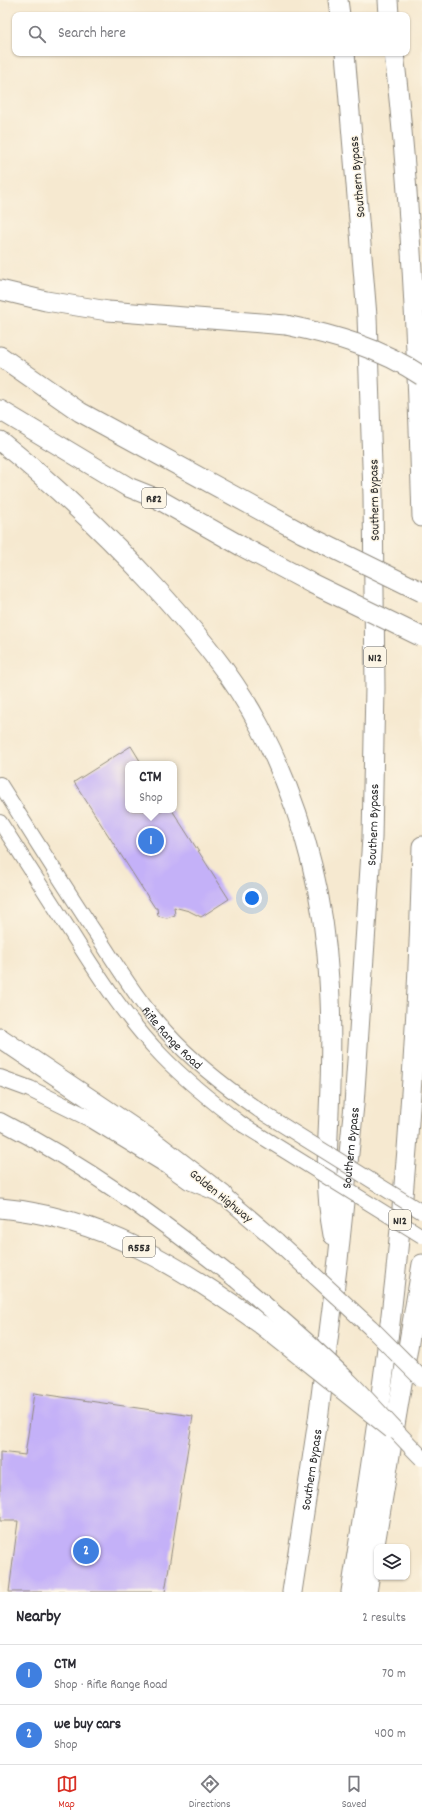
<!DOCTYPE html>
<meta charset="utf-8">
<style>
:root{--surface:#fff;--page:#f7f7f7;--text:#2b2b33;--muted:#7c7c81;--line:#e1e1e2;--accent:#d93025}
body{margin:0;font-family:Dekko,sans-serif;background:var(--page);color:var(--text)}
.controls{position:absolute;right:12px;bottom:12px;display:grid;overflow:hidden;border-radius:8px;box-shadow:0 1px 3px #0004}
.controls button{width:36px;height:36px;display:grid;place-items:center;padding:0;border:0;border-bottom:1px solid var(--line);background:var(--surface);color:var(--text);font:20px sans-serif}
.you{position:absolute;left:252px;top:898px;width:14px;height:14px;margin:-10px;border:3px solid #fff;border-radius:50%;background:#1a73e8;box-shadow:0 0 0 6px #1a73e833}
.badge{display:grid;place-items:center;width:26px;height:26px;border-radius:50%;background:var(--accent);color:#fff;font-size:13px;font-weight:700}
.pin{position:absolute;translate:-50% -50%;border:2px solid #fff;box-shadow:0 1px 4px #0006}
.popup{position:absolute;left:125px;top:761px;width:52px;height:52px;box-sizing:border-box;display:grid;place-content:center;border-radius:8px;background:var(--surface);filter:drop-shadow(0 1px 3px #0005);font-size:13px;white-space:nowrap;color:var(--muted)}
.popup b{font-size:15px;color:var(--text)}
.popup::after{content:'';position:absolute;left:50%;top:100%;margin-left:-8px;border:8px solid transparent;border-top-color:var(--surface)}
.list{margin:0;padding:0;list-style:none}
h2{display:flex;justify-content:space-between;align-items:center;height:52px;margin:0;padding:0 16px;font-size:17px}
h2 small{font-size:13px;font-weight:400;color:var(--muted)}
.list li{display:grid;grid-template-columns:26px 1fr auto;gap:12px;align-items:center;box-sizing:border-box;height:60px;padding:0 16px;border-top:1px solid var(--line)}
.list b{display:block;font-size:15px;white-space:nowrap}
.list p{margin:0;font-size:13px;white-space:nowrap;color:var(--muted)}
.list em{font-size:13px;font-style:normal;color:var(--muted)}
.icon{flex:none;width:22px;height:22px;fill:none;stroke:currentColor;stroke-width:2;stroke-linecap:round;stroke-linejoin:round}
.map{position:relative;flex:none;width:422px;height:1592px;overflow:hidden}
.search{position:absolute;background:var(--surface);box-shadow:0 1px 3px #0004;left:12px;right:12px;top:12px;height:44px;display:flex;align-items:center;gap:10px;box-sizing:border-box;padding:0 14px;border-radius:8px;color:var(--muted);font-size:15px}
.sheet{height:172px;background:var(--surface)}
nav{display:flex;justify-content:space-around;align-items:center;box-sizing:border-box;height:56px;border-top:1px solid var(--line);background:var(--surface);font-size:11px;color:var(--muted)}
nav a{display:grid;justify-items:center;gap:2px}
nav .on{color:var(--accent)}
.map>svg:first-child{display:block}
</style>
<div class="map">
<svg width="422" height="1592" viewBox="0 0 422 1592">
<rect width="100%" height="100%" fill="#fcf5e5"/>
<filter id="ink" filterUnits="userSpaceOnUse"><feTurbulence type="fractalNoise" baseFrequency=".025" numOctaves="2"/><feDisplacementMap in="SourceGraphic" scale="8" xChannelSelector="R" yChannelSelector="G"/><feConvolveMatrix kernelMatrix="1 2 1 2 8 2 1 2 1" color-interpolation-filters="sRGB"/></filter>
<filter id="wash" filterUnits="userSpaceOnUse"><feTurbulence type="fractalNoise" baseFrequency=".012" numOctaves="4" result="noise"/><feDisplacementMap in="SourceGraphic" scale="16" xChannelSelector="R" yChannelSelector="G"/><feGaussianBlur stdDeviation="0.9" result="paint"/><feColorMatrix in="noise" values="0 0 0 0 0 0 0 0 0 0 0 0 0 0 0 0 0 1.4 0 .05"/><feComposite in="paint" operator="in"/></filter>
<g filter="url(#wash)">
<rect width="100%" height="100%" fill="#f6e9d0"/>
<g id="blocks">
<path fill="#c4b1f8" d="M131,746L142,764H128V810H172L229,899L201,917L189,911L174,907L175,915L167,918L158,916L157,908H155L74,782Z
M34,1393L193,1416L165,1592H9L18,1521H0V1452L25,1455Z"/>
</g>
</g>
<g filter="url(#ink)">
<use href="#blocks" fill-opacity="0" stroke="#908a7e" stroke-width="1"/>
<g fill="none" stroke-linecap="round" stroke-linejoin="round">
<defs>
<g id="secondary">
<path id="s1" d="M0,784C33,836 66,889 100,940C121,972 141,1005 167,1033C194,1063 227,1088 260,1111"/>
<path d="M0,822C24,859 48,897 72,934C99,977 127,1020 162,1056C187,1082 215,1104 243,1125"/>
</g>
<path id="primary" d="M0,1078L30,1089L91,1119L168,1166L189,1181L223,1195L277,1241
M0,1121C84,1164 161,1220 235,1279"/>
<g id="motorway">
<path d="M338,0L340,15"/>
<path d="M388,0L389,15"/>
<path d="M394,53C412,207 417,362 422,517"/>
<path d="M0,290L46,301L108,311L286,325"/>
<path d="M0,356L80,412L302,533"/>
<path d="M0,410L128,487L158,499L241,546L311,583"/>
<path d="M0,441C56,486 108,536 156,588C195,631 233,675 260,727C301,806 324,891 329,980C332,1024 331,1068 329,1112C327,1154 325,1194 333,1235"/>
<path d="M0,1038L150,1139L223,1195"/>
<path d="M0,1208C101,1217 182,1267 262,1325"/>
<path id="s2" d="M292,1592L318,1420L338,1260L354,1105L372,838L375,688L373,495L367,316L345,53"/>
<path d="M351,1592C363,1516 375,1441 385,1364C407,1193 418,1019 422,846"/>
<path d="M367,1592L422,1264"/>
</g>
</defs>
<use href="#secondary" stroke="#908a7e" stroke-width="16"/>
<use href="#primary" stroke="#908a7e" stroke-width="18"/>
<use href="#motorway" stroke="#908a7e" stroke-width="21"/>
<use href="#secondary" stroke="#fff" stroke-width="14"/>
<use href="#primary" stroke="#fff" stroke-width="16"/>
<use href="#motorway" stroke="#fff" stroke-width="19"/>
<defs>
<path id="secondary-bridge" d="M260,1111L422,1212
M243,1125L422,1236"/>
<path id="primary-bridge" d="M277,1241L370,1327L422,1379
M235,1279C274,1312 314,1346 351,1383C375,1407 397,1433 422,1458"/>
<path id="motorway-bridge" d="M286,325C334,335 381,348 422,376
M302,533L422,592
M311,583L422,637
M262,1325L392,1429"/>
</defs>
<use href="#secondary-bridge" stroke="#908a7e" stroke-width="16" stroke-linecap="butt"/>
<use href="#primary-bridge" stroke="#908a7e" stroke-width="18" stroke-linecap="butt"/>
<use href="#motorway-bridge" stroke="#908a7e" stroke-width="21" stroke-linecap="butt"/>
<use href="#secondary-bridge" stroke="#fff" stroke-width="14"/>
<use href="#primary-bridge" stroke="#fff" stroke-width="16"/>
<use href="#motorway-bridge" stroke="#fff" stroke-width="19"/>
</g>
</g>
<g text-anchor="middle" stroke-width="3" stroke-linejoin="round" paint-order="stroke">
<g fill="#fcf5e5" stroke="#6a6863" stroke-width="1">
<rect x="142" y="488" width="24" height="20" rx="3"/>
<rect x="364" y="647" width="22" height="20" rx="3"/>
<rect x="389" y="1210" width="22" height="20" rx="3"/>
<rect x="123" y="1237" width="32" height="20" rx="3"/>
</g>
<g font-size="12" font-weight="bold" fill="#2b2b2b">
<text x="154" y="502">R82</text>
<text x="375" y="661">N12</text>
<text x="400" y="1224">N12</text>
<text x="139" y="1251">R553</text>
</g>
<g font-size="13" fill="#2b2b2b" stroke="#fcf5e5">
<text transform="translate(356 177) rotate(-95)" y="5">Southern Bypass</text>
<text transform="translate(373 500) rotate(-91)" y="5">Southern Bypass</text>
<text dy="5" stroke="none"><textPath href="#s2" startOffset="772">Southern Bypass</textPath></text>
<text dy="5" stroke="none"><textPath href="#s1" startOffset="307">Rifle Range Road</textPath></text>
<text dy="5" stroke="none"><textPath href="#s2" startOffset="448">Southern Bypass</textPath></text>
<text transform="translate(222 1195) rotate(39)" y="5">Golden Highway</text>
<text dy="5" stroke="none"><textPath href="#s2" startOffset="124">Southern Bypass</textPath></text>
</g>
</g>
</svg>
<div class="controls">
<button><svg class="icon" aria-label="layers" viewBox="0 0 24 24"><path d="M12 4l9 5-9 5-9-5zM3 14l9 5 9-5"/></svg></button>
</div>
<div class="you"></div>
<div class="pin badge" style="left:151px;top:841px;background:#3f7fe0">1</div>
<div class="popup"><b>CTM</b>Shop</div>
<div class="pin badge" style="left:86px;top:1551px;background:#3f7fe0">2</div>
<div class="search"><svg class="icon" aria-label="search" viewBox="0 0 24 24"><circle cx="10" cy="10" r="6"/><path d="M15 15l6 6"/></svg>Search here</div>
</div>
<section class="sheet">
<h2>Nearby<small>2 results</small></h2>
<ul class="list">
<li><span class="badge" style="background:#3f7fe0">1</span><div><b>CTM</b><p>Shop · Rifle Range Road</p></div><em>70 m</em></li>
<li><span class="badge" style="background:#3f7fe0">2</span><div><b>we buy cars</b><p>Shop</p></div><em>400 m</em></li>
</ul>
</section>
<nav>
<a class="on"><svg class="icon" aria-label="map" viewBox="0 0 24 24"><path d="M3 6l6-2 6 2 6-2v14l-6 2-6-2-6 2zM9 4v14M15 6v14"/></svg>Map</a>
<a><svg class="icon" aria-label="directions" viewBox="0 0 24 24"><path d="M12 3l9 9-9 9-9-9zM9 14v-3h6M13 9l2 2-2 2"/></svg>Directions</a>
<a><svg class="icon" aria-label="saved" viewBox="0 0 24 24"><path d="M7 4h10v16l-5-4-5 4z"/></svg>Saved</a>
</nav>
